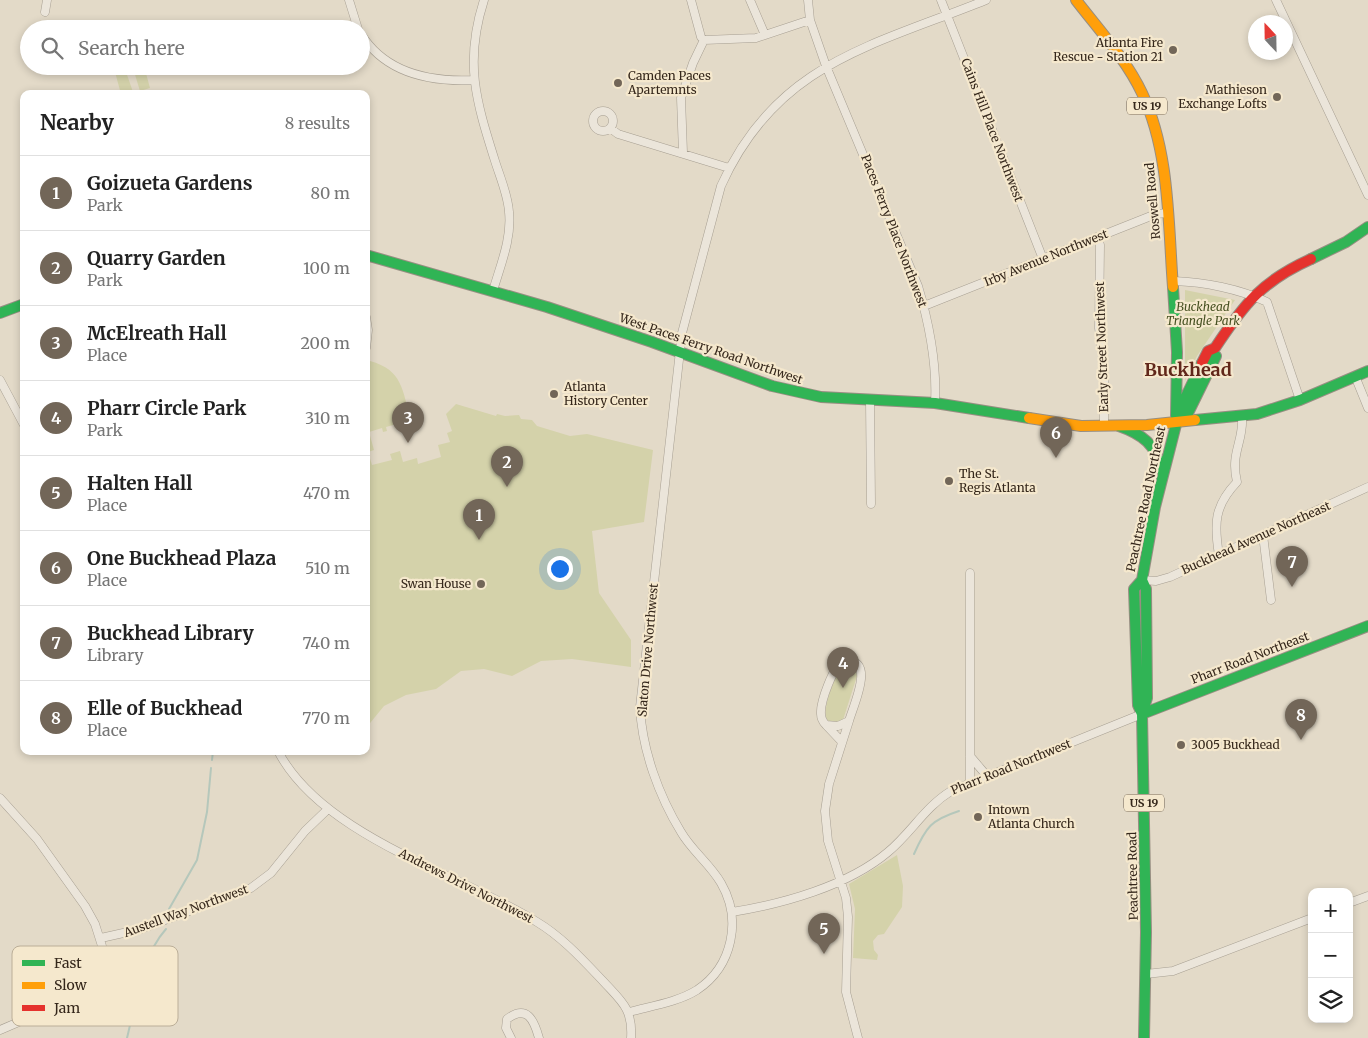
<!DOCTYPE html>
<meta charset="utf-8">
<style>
:root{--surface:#fff;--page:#f6f6f6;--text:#222;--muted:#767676;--line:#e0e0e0;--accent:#726658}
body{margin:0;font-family:Merriweather,serif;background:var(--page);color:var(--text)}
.controls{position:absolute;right:15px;bottom:15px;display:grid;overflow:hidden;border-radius:10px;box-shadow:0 2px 8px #0003}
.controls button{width:45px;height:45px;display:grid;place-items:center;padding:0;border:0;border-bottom:1px solid var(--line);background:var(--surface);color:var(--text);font:25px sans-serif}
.compass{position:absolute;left:1248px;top:15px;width:45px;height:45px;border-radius:50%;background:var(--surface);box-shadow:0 2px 8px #0003;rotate:338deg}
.you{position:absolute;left:559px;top:568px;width:18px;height:18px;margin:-12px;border:4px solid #fff;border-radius:50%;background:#1a73e8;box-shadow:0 0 0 8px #1a73e833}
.badge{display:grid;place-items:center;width:32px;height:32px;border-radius:50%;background:var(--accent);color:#fff;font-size:16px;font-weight:700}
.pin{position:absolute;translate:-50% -41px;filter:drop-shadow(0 1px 2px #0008)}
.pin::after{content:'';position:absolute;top:26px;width:18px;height:15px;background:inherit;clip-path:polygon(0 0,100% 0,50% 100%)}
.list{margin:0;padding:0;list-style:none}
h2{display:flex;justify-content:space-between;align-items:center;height:65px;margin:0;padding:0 20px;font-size:21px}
h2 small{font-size:16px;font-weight:400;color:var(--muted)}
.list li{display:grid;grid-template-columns:32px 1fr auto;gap:15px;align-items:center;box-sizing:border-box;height:75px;padding:0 20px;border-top:1px solid var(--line)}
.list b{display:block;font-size:19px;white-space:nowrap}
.list p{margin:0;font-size:16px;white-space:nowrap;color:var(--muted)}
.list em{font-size:16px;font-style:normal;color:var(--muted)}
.icon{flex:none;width:28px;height:28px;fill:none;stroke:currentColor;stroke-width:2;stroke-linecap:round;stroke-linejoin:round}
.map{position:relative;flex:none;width:1368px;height:1038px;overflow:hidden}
.search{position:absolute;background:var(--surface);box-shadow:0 2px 8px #0003;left:20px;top:20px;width:350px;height:55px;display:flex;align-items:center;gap:12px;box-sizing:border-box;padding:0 18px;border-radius:28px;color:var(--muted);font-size:19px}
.panel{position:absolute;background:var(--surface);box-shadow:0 2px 8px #0003;left:20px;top:90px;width:350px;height:665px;border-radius:10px}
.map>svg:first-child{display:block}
</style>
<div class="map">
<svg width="1368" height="1038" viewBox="0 0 1368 1038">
<rect width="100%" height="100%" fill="#e3dac8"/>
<path fill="#d4d2aa" d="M144,66L150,88L140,91L133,68Z
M125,69L133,92L121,94L115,72Z
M1185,290L1235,300L1197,356L1185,381Z
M370,361C403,370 402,390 411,420L386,427L387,431L383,432L382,428L369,432L374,450L368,452L372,465L392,460L390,454L400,451L403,462L417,458L418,464L441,457L438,445L450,442L447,433L452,431L446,414L456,404L496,416L497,414L505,416L519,415L521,419L532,420L537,426L570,436L587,434L653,450L644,522L592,531L599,593L631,640V667L572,659L541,661L512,676L484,669L461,671L436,689L406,695L384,706L366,728V369Z
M845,665H854L857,676L843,720L837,724L827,720C821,710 836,671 845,665Z
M897,855L903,886L902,907L884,934L878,935L873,941L874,950L878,955L877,960L853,958L855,909L849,884Z"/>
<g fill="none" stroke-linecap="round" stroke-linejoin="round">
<path stroke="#b5c7bb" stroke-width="2" d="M212,760L213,751
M914,854C926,827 931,820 959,811
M169,909L197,860L207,812L211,768
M127,1038C136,1002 141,957 166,929"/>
<defs>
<path id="street" d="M349,0L358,29
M484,0C464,62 476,101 495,161C500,177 508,195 509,212C512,239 500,266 493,291
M750,0L765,35
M808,0L810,20L826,66L918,286C929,323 937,365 935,403
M941,0L1043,259
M1276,0L1368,195
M45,12L47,0
M361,34C386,74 430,82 473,80
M704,40L756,38L810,20
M593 121a10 10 0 1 1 20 0a10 10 0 1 1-20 0Z
M610,128L618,134L729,168
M683,153L681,98L693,63L704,40L701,37L691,0
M1097,237L1100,245L1099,328L1104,366V426
M1174,281C1204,282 1240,289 1267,302L1300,400
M924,306L1156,214L1168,213
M366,317L368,330L366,348
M1355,376L1368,408
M0,380L24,425
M870,400L871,504
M1263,535L1271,600
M1219,555C1214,524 1214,506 1237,482C1230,452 1244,442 1242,416
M1142,580L1156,581L1170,577L1368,487
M844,661C877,657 853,706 849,721L838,726L826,725C823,722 821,719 821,714C820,703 833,665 844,661Z
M849,721L829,784L825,811L828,841L846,898L848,917L846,992L858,1038
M826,725L842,742
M278,751C322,836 458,873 537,922C562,937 582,959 602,980C621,1001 633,1008 631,1038
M970,756L987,776
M970,783V573
M0,798L37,839L85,906L95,924L102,946L92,976L70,1000L0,1030
M1349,903L1368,896
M732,912C782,904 848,886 888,852C911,833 925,807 951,791L1142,714
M101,938L141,929L251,888L271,873L305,831L328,809
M1146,974L1173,971L1312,918
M629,1012C651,1006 678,1002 697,990C733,966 742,919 721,883C710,864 692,851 681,832C659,796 642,750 640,707L682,333L721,186C776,63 872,46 986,0
M511,1038L506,1028L507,1019C527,1004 534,1020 539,1038"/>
<path id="fast" d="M366,255L547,307L652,342L772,386L821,397L935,403L1029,418
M1311,259L1346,242L1368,227
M1173,287L1177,352L1176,416
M0,313L24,304
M1195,420L1257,414L1300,400L1368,371
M1175,423L1188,413L1216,356
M1119,426C1142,434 1157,445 1161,470
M1142,580L1146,589L1147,698L1142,714L1146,932L1144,1038
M1142,714L1368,626
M1142,714L1138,705L1134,589L1142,580L1155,507L1180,409L1202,363"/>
<path id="slow" d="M1076,0C1099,30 1126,59 1142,93C1170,152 1168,223 1173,287
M1029,418L1081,426L1147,425L1195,420"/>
<path id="jam" d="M1202,363L1208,351L1215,348C1244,304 1262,281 1311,259"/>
</defs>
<use href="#street" stroke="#a79f92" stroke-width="9"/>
<use href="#fast" stroke="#978e82" stroke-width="12"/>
<use href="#slow" stroke="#978e82" stroke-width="12"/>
<use href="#jam" stroke="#978e82" stroke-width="12"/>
<use href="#street" stroke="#ebe5da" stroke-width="8"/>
<use href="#fast" stroke="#30b455" stroke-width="10"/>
<use href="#slow" stroke="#ff9f0a" stroke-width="10"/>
<use href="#jam" stroke="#e5322d" stroke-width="10"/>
</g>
<g fill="#726658" stroke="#f5e8cd" stroke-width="2">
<circle cx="1173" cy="50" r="5"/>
<circle cx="618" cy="83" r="5"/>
<circle cx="1277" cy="97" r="5"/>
<circle cx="554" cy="394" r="5"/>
<circle cx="949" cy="481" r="5"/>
<circle cx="481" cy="584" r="5"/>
<circle cx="1181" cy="745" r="5"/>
<circle cx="978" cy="817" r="5"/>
</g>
<g text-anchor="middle" stroke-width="4.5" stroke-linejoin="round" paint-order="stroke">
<g fill="#f5e8cd" stroke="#6f6150" stroke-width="1">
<rect x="1127" y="97.5" width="40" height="17" rx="4"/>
<rect x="1124" y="794.5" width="40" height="17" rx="4"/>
</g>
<g font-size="11" font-weight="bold" fill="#35271b">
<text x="1147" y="110">US 19</text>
<text x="1144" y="807">US 19</text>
</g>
<g font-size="12" fill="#35271b" stroke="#f5e8cd" text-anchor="start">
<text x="1163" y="47" text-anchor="end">Atlanta Fire<tspan x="1163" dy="14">Rescue - Station 21</tspan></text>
<text x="628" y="80">Camden Paces<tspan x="628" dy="14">Apartemnts</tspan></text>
<text x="1267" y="94" text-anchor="end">Mathieson<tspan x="1267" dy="14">Exchange Lofts</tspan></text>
<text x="564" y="391">Atlanta<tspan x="564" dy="14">History Center</tspan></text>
<text x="959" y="478">The St.<tspan x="959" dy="14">Regis Atlanta</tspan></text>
<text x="471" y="588" text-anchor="end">Swan House</text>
<text x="1191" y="749">3005 Buckhead</text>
<text x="988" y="814">Intown<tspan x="988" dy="14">Atlanta Church</tspan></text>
</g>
<g font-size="12" fill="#35271b" stroke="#f5e8cd">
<text transform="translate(992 130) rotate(69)" y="4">Cains Hill Place Northwest</text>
<text transform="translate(1153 201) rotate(-95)" y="4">Roswell Road</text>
<text transform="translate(894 231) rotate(69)" y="4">Paces Ferry Place Northwest</text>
<text transform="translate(1046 258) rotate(-22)" y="4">Irby Avenue Northwest</text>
<text transform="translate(1102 347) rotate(-92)" y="4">Early Street Northwest</text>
<text transform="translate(711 349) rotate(19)" y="4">West Paces Ferry Road Northwest</text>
<text transform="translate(1146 499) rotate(-78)" y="4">Peachtree Road Northeast</text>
<text transform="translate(1256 538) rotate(-24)" y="4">Buckhead Avenue Northeast</text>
<text transform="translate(648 650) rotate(-85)" y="4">Slaton Drive Northwest</text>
<text transform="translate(1250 658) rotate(-21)" y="4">Pharr Road Northeast</text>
<text transform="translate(1011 767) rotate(-22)" y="4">Pharr Road Northwest</text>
<text transform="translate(1133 876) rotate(-91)" y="4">Peachtree Road</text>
<text transform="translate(466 886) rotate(27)" y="4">Andrews Drive Northwest</text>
<text transform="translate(186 911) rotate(-20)" y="4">Austell Way Northwest</text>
</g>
<g font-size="12" font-style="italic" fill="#475122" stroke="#f5e8cd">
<text x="1203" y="311">Buckhead<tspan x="1203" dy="14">Triangle Park</tspan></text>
</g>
<g font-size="18" font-weight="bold" fill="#61271a" stroke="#f5e8cd">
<text x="1188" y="376">Buckhead</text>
</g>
</g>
<rect x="12" y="946" width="166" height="80" rx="8" fill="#f5e8cd" stroke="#bbae98" stroke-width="1"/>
<rect x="22" y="960" width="23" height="6" fill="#30b455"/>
<rect x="22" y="982" width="23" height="7" fill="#ff9f0a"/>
<rect x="22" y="1005" width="23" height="6" fill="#e5322d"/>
<g font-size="14" fill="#35271b">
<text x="54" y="968">Fast</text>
<text x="54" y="990">Slow</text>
<text x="54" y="1013">Jam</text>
</g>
</svg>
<div class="controls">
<button>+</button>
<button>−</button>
<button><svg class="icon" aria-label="layers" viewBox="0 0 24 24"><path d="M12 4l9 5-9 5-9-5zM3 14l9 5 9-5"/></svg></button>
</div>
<svg class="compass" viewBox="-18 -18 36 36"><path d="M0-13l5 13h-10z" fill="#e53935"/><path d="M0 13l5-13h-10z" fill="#767676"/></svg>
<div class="you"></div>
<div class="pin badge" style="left:479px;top:540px">1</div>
<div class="pin badge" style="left:507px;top:487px">2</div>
<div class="pin badge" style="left:408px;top:443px">3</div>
<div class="pin badge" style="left:843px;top:688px">4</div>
<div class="pin badge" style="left:824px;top:954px">5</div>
<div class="pin badge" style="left:1056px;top:458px">6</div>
<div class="pin badge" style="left:1292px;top:587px">7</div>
<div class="pin badge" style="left:1301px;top:740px">8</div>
<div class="search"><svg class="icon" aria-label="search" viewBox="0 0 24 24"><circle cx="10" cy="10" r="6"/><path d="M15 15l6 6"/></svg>Search here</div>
<section class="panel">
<h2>Nearby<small>8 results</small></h2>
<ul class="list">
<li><span class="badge">1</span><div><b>Goizueta Gardens</b><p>Park</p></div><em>80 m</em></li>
<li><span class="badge">2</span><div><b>Quarry Garden</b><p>Park</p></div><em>100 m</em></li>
<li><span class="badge">3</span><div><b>McElreath Hall</b><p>Place</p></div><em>200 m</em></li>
<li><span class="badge">4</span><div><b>Pharr Circle Park</b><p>Park</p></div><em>310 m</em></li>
<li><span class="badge">5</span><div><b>Halten Hall</b><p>Place</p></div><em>470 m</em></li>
<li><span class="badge">6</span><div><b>One Buckhead Plaza</b><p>Place</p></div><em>510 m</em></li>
<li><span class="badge">7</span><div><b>Buckhead Library</b><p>Library</p></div><em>740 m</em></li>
<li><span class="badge">8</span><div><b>Elle of Buckhead</b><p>Place</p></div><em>770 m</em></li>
</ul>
</section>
</div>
